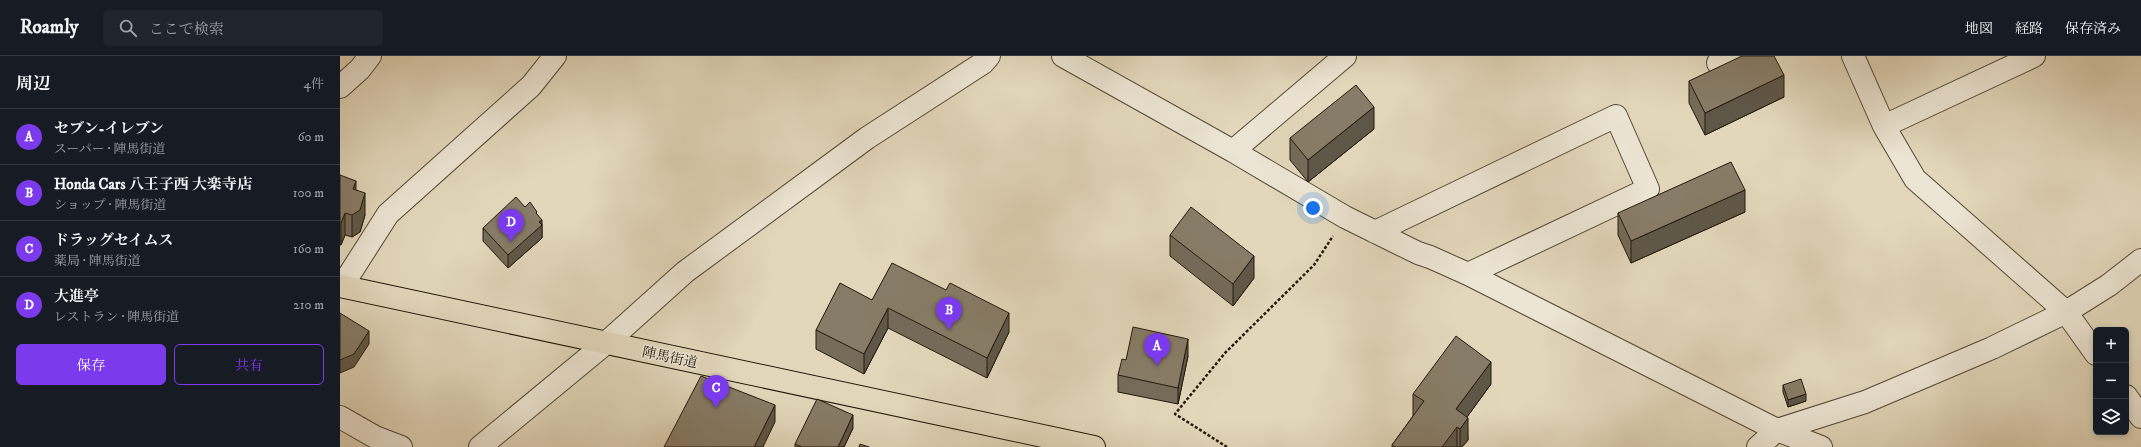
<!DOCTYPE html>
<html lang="ja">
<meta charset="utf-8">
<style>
:root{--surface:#171b24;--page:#20242c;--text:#f1f3f6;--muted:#9ea1a6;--line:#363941;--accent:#7c3aed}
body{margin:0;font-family:"IM FELL DW Pica","Noto Serif JP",serif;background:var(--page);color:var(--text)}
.controls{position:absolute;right:12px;bottom:12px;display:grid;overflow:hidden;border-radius:6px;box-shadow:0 2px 6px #0003}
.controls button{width:36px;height:36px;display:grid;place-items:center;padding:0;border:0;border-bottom:1px solid var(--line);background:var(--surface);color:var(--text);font:20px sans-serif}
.you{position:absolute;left:973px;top:152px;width:14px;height:14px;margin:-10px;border:3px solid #fff;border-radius:50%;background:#1a73e8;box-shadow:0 0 0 6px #1a73e833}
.badge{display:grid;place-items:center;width:26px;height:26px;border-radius:50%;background:var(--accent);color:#fff;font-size:13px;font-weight:700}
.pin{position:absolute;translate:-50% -33px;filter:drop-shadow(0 1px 2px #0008)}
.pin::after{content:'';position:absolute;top:21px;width:14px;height:12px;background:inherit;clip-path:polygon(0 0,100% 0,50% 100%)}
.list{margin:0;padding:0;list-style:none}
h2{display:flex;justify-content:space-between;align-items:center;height:52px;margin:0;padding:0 16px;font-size:17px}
h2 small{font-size:13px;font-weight:400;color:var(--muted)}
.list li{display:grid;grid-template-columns:26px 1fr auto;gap:12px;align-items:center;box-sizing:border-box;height:56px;padding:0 16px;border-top:1px solid var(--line)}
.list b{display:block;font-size:15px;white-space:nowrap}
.list p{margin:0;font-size:13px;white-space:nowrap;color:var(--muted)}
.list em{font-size:13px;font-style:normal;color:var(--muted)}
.actions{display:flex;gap:8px;padding:12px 16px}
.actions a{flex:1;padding:9px 0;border:1px solid var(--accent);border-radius:6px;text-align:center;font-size:14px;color:var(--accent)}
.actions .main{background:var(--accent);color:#fff}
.icon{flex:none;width:22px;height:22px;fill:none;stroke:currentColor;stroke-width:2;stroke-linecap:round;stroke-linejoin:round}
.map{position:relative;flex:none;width:1801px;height:391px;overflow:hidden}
header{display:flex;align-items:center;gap:24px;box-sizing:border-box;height:56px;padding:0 20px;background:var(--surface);border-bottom:1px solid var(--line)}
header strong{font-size:19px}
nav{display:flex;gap:22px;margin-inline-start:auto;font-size:14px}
.search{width:280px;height:36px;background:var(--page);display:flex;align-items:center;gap:10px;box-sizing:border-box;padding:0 14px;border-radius:6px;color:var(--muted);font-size:15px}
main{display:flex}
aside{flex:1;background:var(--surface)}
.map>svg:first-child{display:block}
</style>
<header>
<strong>Roamly</strong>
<div class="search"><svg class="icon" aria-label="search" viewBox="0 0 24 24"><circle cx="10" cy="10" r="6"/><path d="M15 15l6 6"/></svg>ここで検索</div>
<nav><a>地図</a><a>経路</a><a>保存済み</a></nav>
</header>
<main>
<aside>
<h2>周辺<small>4件</small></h2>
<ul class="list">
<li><span class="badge">A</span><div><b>セブン-イレブン</b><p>スーパー · 陣馬街道</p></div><em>60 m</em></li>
<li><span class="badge">B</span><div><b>Honda Cars 八王子西 大楽寺店</b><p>ショップ · 陣馬街道</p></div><em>100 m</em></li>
<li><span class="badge">C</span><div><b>ドラッグセイムス</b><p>薬局 · 陣馬街道</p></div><em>160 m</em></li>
<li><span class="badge">D</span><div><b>大進亭</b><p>レストラン · 陣馬街道</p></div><em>210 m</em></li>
</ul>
<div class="actions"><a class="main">保存</a><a>共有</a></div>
</aside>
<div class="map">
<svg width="1801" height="391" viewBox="0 0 1801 391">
<rect width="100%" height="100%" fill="#e2d7bb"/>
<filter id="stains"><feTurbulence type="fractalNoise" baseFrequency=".005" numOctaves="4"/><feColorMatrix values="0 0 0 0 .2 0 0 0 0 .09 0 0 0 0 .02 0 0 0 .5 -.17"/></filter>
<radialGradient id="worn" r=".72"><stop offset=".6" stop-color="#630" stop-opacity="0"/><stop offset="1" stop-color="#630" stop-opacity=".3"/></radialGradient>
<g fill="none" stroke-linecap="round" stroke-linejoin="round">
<defs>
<path id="minor" d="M723,0L893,95L1005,161L1078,197L1090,201L1128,218L1437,374L1481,391
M1513,0L1544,70L1575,123L1726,256L1756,298
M1378,7L1390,0
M0,31L20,13L30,0
M1544,70L1694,0
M893,95L1005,0
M1035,176L1276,60L1308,133L1128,218
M2,230L48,158L191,30L215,0
M1786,340L1801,361
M0,361L35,381L61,391
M140,391L266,287L345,216L527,82L643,7L649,0
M1418,391L1437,374L1525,346L1652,292L1726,256L1769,229L1801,204"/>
<path id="major" d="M0,230L754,391"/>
</defs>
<use href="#minor" stroke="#544938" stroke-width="24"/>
<use href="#major" stroke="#241a0c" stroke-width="24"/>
<path stroke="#241a0c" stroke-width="2.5" stroke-dasharray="3 2" stroke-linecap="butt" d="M887,391L835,358L885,297L974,209L993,180"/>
<use href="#minor" stroke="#ece5d3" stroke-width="22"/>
<use href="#major" stroke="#e2d7bb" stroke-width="22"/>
</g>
<path fill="#746b59" stroke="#241a0c" d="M1349,25L1444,41L1365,79L1349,47Z
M1034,73L968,126L950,104V82Z
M0,119L16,134L25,159L20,176L12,181L5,179L1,189H0Z
M185,151L197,159L202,168V182L168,212L143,185V172Z
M1405,156L1291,207L1278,179V157Z
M830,179L914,222L893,250L830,200Z
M532,244L669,276L647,322L548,272L524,318L476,293V274Z
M848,300L838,348L778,336V319L786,304Z
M1151,328L1127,361L1128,384L1122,391H1052V389L1073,360V338Z
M1443,329L1466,345L1448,351L1443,336Z
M513,372L504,391H455V388Z"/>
<path fill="#5e5748" stroke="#241a0c" d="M1444,19V41L1365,79V57Z
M1034,51V73L968,126V104Z
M16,125V146L13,133Z
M1405,134V156L1291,207V185Z
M25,137V159L20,176L12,181V159Z
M5,157V179L1,189V167Z
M202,164V182L168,212V199Z
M914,200V222L893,250V228Z
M548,252V272L524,318V298Z
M669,257V276L647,322V302Z
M29,275V288L14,311L0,317V304Z
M848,283V300L838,348V332Z
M1151,306V328L1119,372L1117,371V391H1102L1116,353Z
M1466,338V345L1448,351V344Z
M435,349V366L423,391H414Z
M513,359V372L504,391H498Z
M1128,362V384L1122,391H1120V373Z"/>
<path fill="#877c67" stroke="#241a0c" d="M1402,0H1434L1444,19L1365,57L1349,25Z
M1016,29L1034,51L968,104L950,82Z
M1391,106L1405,134L1291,185L1278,157Z
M0,119L16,125L13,133L25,137L20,154L12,159L5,157L1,167H0Z
M176,141L185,151L190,146L197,156L196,157L202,164L199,166L202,169L168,199L143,172Z
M851,151L914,200L893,228L830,179Z
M552,207L606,234L610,227L669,257L647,302L548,252L524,298L476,274L500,227L532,244Z
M0,257L29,275L14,298L0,304Z
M793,271L848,283L838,332L778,319L782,303L786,304Z
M1116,280L1151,306L1116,353L1128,362L1120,373L1117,371L1102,391H1055L1052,389L1084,345L1073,338Z
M361,320L435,349L414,391H324Z
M1461,323L1466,338L1448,344L1443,329Z
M477,343L513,359L498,391H462L455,388Z
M520,388L529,391H519Z"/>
<g text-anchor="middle" stroke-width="3" stroke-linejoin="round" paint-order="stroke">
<g font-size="14" fill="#241a0c" stroke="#ece5d3">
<text transform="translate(330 301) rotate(12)" y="5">陣馬街道</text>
</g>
</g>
<rect width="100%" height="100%" filter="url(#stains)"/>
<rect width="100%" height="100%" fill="url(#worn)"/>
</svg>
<div class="controls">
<button>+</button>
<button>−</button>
<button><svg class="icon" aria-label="layers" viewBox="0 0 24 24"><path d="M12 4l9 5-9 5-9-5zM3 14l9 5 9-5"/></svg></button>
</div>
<div class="you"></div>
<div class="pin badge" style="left:817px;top:310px">A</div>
<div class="pin badge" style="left:609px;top:274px">B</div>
<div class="pin badge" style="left:376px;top:352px">C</div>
<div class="pin badge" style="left:171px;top:186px">D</div>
</div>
</main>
